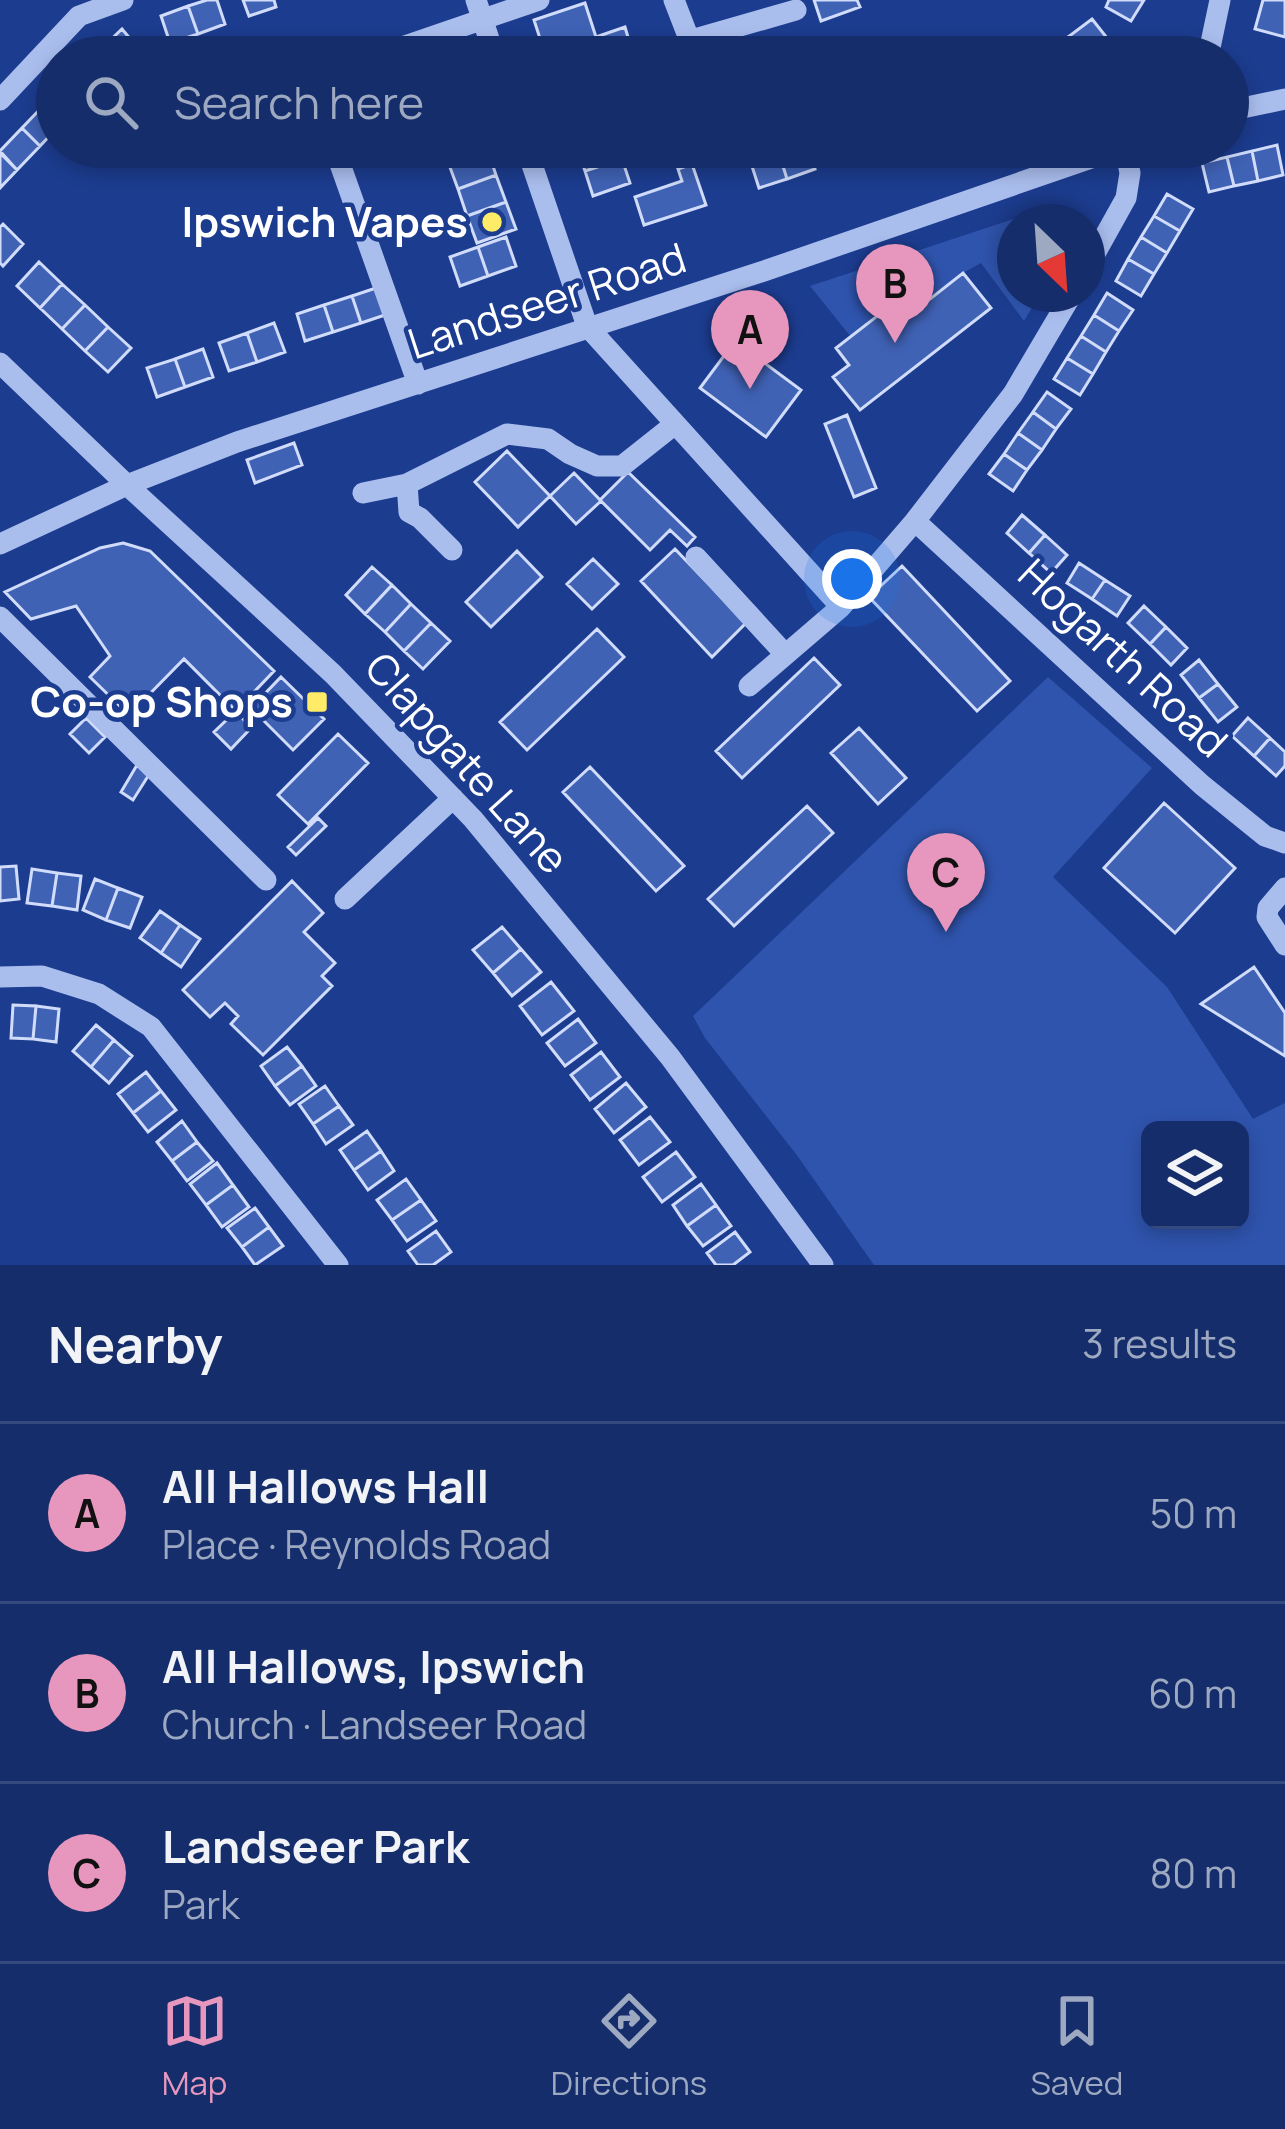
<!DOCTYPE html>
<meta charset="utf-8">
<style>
:root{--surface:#152d6b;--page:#1e3571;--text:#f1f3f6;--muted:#9da8c1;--line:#34497e;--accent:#e797bd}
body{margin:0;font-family:Manrope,sans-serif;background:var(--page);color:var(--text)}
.controls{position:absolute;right:36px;bottom:36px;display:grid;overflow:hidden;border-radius:18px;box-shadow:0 6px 18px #0003}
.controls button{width:108px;height:108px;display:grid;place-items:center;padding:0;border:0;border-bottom:3px solid var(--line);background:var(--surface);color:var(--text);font:60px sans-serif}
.compass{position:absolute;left:997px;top:204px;width:108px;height:108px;border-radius:50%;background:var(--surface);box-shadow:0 6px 18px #0003;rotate:155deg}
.you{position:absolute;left:852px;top:579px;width:42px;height:42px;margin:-30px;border:9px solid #fff;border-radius:50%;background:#1a73e8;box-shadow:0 0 0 18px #1a73e833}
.badge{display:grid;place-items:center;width:78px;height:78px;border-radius:50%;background:var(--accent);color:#111;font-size:39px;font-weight:700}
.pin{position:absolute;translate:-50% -99px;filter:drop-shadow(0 3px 6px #0008)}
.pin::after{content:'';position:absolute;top:63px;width:42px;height:36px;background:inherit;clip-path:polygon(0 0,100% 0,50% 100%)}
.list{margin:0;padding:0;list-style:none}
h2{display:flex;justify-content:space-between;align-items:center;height:156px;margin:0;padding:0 48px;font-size:51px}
h2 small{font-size:39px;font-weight:400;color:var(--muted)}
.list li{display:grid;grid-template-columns:78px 1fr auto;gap:36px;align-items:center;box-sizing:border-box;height:180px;padding:0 48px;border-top:3px solid var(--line)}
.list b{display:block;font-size:45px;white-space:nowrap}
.list p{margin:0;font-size:39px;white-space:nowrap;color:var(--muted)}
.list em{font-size:39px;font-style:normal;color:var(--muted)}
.icon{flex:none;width:66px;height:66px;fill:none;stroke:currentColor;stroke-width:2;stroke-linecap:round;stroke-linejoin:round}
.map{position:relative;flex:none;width:1285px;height:1265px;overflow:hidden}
.search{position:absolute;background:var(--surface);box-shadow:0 6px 18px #0003;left:36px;right:36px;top:36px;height:132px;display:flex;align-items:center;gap:30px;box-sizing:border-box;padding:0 42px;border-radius:66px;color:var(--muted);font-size:45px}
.sheet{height:696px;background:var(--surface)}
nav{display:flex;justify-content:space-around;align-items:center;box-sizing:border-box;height:168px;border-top:3px solid var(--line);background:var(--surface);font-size:33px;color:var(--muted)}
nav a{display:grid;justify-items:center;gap:6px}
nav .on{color:var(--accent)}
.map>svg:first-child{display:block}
</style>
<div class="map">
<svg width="1285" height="1265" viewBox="0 0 1285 1265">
<rect width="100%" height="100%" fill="#1c3c8f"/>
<path fill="#2f54ad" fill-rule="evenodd" d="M1053,206L1074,212L1077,222H1015V294H1040L1024,321L981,263L963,273L906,318L894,304L851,337L810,286Z
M1048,677L1152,768L1053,877L1167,987L1253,1119L1285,1103V1265H874L796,1154L705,1038L693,1016ZM1240,1130V1220H1150V1130Z"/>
<path fill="#4062b5" stroke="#d0dcfa" stroke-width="3" d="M207,0H217L225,24L198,34L188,6Z
M243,0H274L276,7L249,16Z
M814,0H857L860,7L821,21Z
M1109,0H1144L1131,21L1106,7Z
M1263,0H1285V37L1255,29Z
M585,3L596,37L625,27L630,44L593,57H546L534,20Z
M188,6L198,34L170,43L161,16Z
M1092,19L1111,43L1093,57H1083L1068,37Z
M122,29L142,53L137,57H108L101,49Z
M1068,37L1083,57H1045L1044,56Z
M448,40L454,57H411L410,53Z
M45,104L57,116V128L40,146L22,128Z
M22,128L40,146L17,170L0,151Z
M1277,145L1283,175L1258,181L1252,151Z
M443,147H486L487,148L448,162Z
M577,147H618L622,159L585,171Z
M788,147H808L815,169L787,179L778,150Z
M487,148L496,175L458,189L448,162Z
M778,150L787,179L759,188L750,160Z
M1252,151L1258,181L1234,186L1227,157Z
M0,153L17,170L0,188Z
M1227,157L1234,186L1209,192L1202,163Z
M622,159L630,183L593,196L585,171Z
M692,164L706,205L644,225L635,197L682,181L678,169Z
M496,175L506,202L467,216L458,189Z
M1167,194L1193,209L1180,231L1154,216Z
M506,202L516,229L477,243L467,216Z
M1154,216L1180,231L1167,253L1141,237Z
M3,224L23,244L3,266L0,263V227Z
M506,237L516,266L488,276L478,247Z
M1141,237L1167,253L1154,274L1128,259Z
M478,247L488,276L460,286L450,257Z
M1128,259L1154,274L1141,296L1116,281Z
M39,262L62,284L40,308L17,286Z
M963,273L991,308L860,410L833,377L849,365L836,348L894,303L906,318Z
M62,284L85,305L62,329L40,308Z
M379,287L388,314L361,323L352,296Z
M1107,293L1133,310L1119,331L1094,315Z
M352,296L361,323L333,332L324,305Z
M85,305L108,327L85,351L62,329Z
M324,305L333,332L305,341L297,314Z
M1094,315L1119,331L1106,352L1081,336Z
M274,323L285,352L257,362L247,333Z
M108,327L131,348L108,372L85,351Z
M247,333L257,362L229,371L219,343Z
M1081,336L1106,352L1093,374L1067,358Z
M735,341L801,390L766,437L700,388Z
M203,349L213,377L185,387L175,359Z
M1067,358L1093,374L1080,395L1054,379Z
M175,359L185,387L157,397L147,368Z
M1047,392L1071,409L1056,429L1033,412Z
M1033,412L1056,429L1042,450L1018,433Z
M847,415L876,488L854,497L825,424Z
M1018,433L1042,450L1027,470L1004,454Z
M294,443L302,465L255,483L247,460Z
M507,451L550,496L518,527L475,482Z
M1004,454L1027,470L1013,491L989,474Z
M628,472L695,537L687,546L670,530L650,550L600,500Z
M574,473L601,501L576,524L550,496Z
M1022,515L1045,535L1029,553L1007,533Z
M1045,535L1067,555L1051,573L1029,553Z
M123,543L150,551L274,671L236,711L184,659L129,715L90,677L110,656L76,606L31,619L5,592L100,548Z
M675,549L746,623L712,657L641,581Z
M517,551L542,577L491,627L466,602Z
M593,559L618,584L592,609L567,584Z
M1079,563L1105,580L1092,599L1067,583Z
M902,566L1010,681L977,711L869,597Z
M372,567L392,585L365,614L346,595Z
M1105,580L1130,596L1117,616L1092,599Z
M392,585L411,604L385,632L365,614Z
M411,604L431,623L404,651L385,632Z
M1144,606L1166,627L1150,644L1128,623Z
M431,623L450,641L423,669L404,651Z
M1166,627L1187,648L1171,665L1150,644Z
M597,629L624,657L527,750L500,722Z
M814,658L840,685L742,778L716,751Z
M1199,660L1218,684L1199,698L1181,675Z
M281,677L324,719L293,750L251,708Z
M1218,684L1237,707L1218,722L1199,698Z
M236,711L251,728L231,749L214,732Z
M86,718L105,737L89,753L70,734Z
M1248,718L1270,738L1254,756L1232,736Z
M859,728L906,778L878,804L831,753Z
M338,734L368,763L308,824L278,795Z
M1270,738L1285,752V766L1276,776L1254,756Z
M137,765L150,773L133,800L121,792Z
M590,767L684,866L656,891L563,792Z
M1164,803L1235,868L1175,933L1104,868Z
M807,806L833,833L734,926L708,899Z
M318,818L326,826L296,855L288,847Z
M16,866L19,899L0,901V867Z
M32,869L57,873L52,906L27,903Z
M57,873L81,876L77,910L52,906Z
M95,879L118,888L106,920L83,910Z
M292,881L323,913L304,932L335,963L322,976L332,986L263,1055L231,1024L238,1016L225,1003L210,1017L183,990Z
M118,888L142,897L130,928L106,920Z
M160,911L180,925L161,953L140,938Z
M180,925L200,939L181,967L161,953Z
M502,927L521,949L493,973L473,950Z
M521,949L541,972L512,996L493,973Z
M1254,967L1285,1013V1056L1201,1004Z
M551,982L574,1011L542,1035L520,1006Z
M13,1005L36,1006L33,1039L11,1038Z
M36,1006L59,1009L56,1042L33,1039Z
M578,1019L596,1043L565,1066L547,1043Z
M96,1025L114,1040L91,1067L73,1051Z
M114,1040L132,1056L109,1083L91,1067Z
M287,1047L302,1066L275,1086L261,1066Z
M601,1052L620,1077L590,1100L571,1075Z
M302,1066L316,1086L290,1105L275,1086Z
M146,1072L161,1091L133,1113L118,1094Z
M626,1083L646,1107L614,1133L595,1109Z
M325,1086L339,1106L313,1124L299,1104Z
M161,1091L176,1110L148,1132L133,1113Z
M339,1106L353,1125L326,1144L313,1124Z
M650,1117L670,1142L639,1165L620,1140Z
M182,1121L197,1142L172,1161L157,1142Z
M367,1131L381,1151L354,1170L340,1150Z
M197,1142L213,1161L187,1181L172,1161Z
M381,1151L394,1171L368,1190L354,1170Z
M676,1152L695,1177L662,1202L643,1177Z
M217,1163L233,1185L206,1205L190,1184Z
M406,1179L421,1200L392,1220L377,1200Z
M701,1184L716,1205L687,1226L673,1205Z
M233,1185L249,1207L222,1227L206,1205Z
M421,1200L436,1221L407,1241L392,1220Z
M716,1205L731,1226L703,1246L687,1226Z
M255,1208L269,1227L242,1247L227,1228Z
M269,1227L283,1246L255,1265L242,1247Z
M436,1231L451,1252L433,1265H418L408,1251Z
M735,1232L750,1252L733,1265H716L707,1253Z"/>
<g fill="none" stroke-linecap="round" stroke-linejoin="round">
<path stroke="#aabeee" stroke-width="21" d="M476,0L495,57
M674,0L696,57
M691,40L796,10
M373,57L539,0
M1208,57L1220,0
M0,100L79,16L123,0
M1228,111L1285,99
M334,147L418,384
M526,147L587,326L841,607
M1087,268L1126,198L1130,173L1125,147
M0,363L127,485L333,674L473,819L670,1057L823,1265
M363,493L407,484
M915,521L1202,785L1265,836L1285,843
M0,544L127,485L237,442L764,271L1123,147
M452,550L420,518L409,512L407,484L507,434L548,439L570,454L597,466H622L675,424
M696,557L785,654
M0,617L266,880
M749,686L841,607L915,521L1013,394L1072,294
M1285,888L1268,908L1267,917L1285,945
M345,899L453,798
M0,977L42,976L99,994L151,1027L338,1265"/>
</g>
<g fill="#feeb67" stroke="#1c3c8f" stroke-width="4.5">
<circle cx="492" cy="222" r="12"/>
<rect x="305" y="690" width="24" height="24" rx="6"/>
</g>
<g text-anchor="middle" stroke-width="9" stroke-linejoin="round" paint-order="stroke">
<g font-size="42" font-weight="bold" fill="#fff" stroke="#1c3c8f" text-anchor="end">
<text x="468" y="237">Ipswich Vapes</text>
<text x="293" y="717">Co-op Shops</text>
</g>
<g font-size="42" fill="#fff" stroke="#1c3c8f">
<text transform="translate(547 301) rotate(-18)" y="15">Landseer Road</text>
<text transform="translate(1123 658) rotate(43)" y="15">Hogarth Road</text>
<text transform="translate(467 763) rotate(48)" y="15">Clapgate Lane</text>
</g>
</g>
</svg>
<div class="controls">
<button><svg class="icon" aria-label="layers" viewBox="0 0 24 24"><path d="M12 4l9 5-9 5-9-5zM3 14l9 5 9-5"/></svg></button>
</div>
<svg class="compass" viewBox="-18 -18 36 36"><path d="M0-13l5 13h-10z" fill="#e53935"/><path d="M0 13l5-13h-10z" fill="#9da8c1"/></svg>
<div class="you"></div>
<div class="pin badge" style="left:750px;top:389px">A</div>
<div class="pin badge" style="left:895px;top:343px">B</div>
<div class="pin badge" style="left:946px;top:932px">C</div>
<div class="search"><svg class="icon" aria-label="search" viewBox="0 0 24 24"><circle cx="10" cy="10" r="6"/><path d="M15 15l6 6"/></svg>Search here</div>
</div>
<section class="sheet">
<h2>Nearby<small>3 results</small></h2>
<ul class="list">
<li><span class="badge">A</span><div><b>All Hallows Hall</b><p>Place · Reynolds Road</p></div><em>50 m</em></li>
<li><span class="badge">B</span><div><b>All Hallows, Ipswich</b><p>Church · Landseer Road</p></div><em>60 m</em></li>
<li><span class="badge">C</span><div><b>Landseer Park</b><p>Park</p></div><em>80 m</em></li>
</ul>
</section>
<nav>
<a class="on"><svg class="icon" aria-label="map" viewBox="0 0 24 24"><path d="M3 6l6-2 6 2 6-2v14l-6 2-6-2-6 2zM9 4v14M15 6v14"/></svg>Map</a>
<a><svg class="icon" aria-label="directions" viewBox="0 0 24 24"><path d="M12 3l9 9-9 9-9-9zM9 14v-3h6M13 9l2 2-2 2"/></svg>Directions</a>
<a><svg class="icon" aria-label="saved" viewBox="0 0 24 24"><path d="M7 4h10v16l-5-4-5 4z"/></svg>Saved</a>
</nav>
